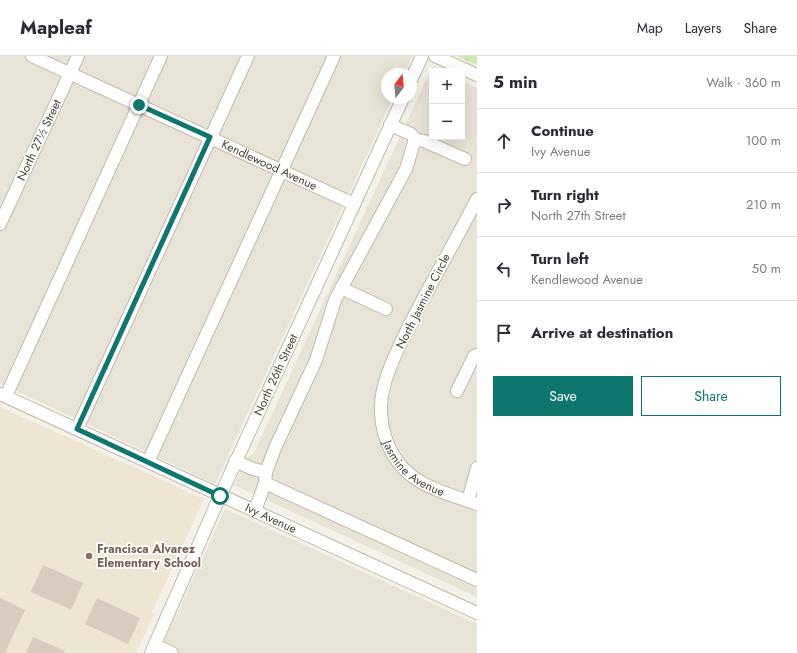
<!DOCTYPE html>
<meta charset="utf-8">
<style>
:root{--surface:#fff;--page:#f7f7f7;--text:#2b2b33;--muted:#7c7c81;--line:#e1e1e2;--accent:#0f766e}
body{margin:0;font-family:Jost,sans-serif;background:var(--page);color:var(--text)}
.controls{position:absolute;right:12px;top:12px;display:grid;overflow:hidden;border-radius:0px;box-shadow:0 4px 16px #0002}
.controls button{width:36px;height:36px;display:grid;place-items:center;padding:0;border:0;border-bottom:1px solid var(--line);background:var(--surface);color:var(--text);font:20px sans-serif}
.compass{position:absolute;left:381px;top:12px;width:36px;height:36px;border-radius:50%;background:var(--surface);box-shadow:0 4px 16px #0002;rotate:16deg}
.stop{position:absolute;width:12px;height:12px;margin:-9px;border:3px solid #0f766e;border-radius:50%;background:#fff}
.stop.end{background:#0f766e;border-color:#fff;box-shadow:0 1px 4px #0008}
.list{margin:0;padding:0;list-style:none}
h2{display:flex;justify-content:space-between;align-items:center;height:52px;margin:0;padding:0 16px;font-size:17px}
h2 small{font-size:13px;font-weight:400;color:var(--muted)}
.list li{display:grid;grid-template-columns:26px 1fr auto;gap:12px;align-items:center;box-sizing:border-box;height:64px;padding:0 16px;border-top:1px solid var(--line)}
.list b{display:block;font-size:15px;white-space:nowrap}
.list p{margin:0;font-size:13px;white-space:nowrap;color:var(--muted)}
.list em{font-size:13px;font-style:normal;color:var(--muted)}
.actions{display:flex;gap:8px;padding:12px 16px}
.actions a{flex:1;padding:9px 0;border:1px solid var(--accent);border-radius:0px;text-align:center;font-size:14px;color:var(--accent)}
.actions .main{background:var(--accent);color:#fff}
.icon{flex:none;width:22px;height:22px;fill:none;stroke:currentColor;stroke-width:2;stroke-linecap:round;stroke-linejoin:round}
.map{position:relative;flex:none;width:477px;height:597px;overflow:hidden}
header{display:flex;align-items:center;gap:24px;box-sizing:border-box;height:56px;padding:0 20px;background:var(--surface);border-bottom:1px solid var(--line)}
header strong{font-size:19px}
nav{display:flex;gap:22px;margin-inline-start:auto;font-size:14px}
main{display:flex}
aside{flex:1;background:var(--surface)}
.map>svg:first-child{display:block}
</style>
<header>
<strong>Mapleaf</strong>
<nav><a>Map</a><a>Layers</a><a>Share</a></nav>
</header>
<main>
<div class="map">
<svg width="477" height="597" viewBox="0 0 477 597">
<defs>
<pattern id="park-crowns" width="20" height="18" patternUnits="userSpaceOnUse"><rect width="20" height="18" fill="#cfe8b2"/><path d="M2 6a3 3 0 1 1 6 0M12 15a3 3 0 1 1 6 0" fill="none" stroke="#b3c89a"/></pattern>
</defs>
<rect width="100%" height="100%" fill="#f4f1e9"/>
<path fill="#e8e3d7" d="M0,0H413L404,18H387V42H393L215,428L0,327Z
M432,11L440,15H432V81H462V25L477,32V541L234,429L247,402L254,397Z
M225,453L477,568V597H159Z"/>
<path fill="#ede6d3" d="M0,351L204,443L152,556L154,558L136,597H0Z"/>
<path fill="url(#park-crowns)" d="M457,0H477V9Z"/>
<path fill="#d6cdbe" d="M43,509L83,527L71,554L31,536Z
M0,542L25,554L5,597H0Z
M97,542L140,562L128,588L85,568Z
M33,581L65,595L64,597H26Z"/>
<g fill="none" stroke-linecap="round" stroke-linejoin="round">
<defs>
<g id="minor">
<path id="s1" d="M32,0L354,148"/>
<path d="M435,0L477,19"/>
<path d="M411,24L422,0"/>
<path d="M415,83L424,85L465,103"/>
<path id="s2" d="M477,143C455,186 430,228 408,272C398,293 386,316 382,339C378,366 386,396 406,415C423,432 455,440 477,448"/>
<path d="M0,168L78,0"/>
<path d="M341,232L386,253"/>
<path d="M457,335L474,300L477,299"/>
<path id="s3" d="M0,338L477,557"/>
<path d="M6,340L161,0"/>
<path d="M77,373L248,0"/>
<path d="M235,405L253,413L266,416"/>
<path d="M148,406L334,0"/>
<path d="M265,427L477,524"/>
<path d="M468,445L477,412"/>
<path d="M255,455L265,427L266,416L275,392L316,304L335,244L406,113L415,83L411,78L390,69"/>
<path d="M155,589L172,597"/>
<path id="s4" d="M151,597L220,440L403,42"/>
</g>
</defs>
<use href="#minor" stroke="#c0b9ab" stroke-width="14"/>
<use href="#minor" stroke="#fff" stroke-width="12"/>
</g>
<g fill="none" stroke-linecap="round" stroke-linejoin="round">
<path stroke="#0f766e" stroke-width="5" d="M139,49L210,81L77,373L220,440"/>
</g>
<circle fill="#8d6e63" stroke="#fff" stroke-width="1.5" cx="89" cy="500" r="4"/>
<g text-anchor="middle" stroke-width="3.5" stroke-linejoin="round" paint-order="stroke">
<g font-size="12" fill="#484237" stroke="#fff">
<text transform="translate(39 84) rotate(-65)" y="4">North 27½ Street</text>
<text dy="4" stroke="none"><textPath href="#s1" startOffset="261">Kendlewood Avenue</textPath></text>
<text transform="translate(423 245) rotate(-63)" y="4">North Jasmine Circle</text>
<text dy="4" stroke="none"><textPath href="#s4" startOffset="305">North 26th Street</textPath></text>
<text dy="4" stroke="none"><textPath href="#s2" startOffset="305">Jasmine Avenue</textPath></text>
<text dy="4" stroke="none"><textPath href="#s3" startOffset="298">Ivy Avenue</textPath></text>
</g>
<g font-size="12" font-weight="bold" fill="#785e54" stroke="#fff" text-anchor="start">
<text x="97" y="497">Francisca Alvarez<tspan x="97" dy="14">Elementary School</tspan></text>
</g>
</g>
</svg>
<div class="controls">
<button>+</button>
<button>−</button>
</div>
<svg class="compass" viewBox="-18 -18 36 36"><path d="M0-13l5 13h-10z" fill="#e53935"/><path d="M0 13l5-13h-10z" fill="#7c7c81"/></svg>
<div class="stop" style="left:220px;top:440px"></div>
<div class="stop end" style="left:139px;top:49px"></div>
</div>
<aside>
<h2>5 min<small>Walk · 360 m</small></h2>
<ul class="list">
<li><svg class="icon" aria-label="ahead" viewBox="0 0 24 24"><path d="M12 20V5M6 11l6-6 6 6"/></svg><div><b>Continue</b><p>Ivy Avenue</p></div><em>100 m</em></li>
<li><svg class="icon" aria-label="right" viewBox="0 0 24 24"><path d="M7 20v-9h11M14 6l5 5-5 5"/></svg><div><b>Turn right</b><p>North 27th Street</p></div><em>210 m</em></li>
<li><svg class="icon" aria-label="left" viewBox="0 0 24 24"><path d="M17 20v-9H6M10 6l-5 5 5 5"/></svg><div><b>Turn left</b><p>Kendlewood Avenue</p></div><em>50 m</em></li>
<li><svg class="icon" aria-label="arrive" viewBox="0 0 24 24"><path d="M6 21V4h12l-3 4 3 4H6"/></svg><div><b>Arrive at destination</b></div></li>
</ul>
<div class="actions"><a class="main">Save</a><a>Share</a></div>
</aside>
</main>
